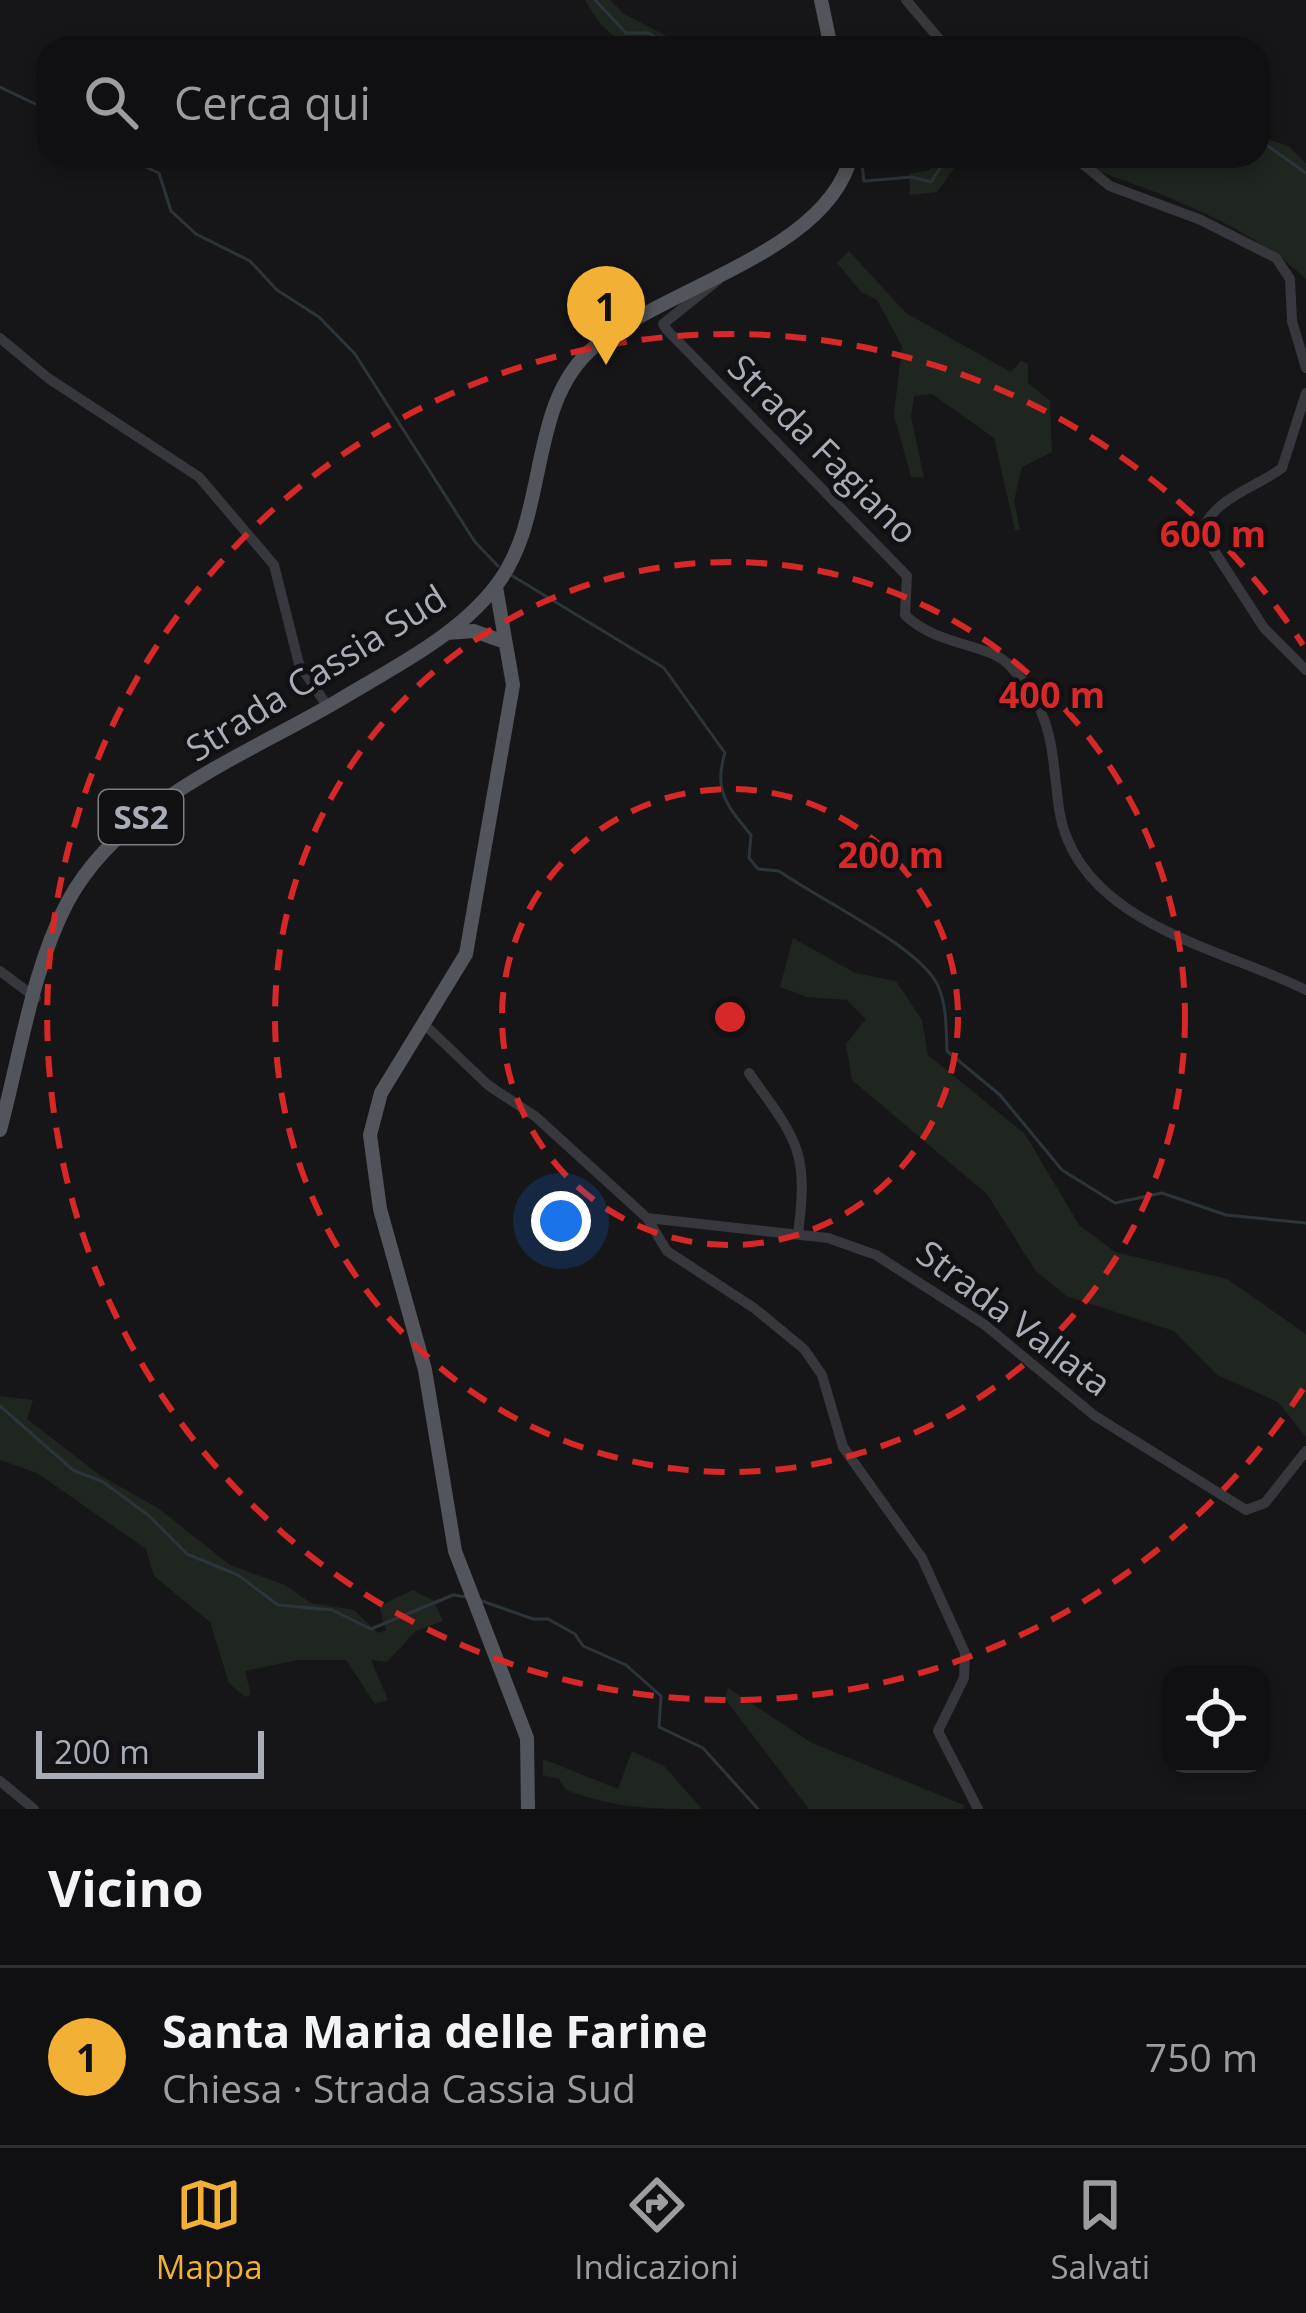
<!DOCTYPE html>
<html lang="it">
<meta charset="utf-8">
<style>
:root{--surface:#101012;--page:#19191b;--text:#f1f3f6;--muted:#9c9d9f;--line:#303032;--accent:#f2b134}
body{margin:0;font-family:"Open Sans",sans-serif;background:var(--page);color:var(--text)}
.controls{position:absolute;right:36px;bottom:36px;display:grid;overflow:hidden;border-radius:24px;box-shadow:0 6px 18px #0003}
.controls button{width:108px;height:108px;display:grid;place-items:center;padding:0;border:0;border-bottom:3px solid var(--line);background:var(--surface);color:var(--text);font:60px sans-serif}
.scale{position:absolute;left:36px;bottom:30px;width:228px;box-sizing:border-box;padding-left:12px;border:6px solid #a8adb8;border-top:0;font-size:33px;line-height:42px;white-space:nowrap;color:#a8adb8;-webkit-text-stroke:9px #111113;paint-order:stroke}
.you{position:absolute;left:561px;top:1221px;width:42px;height:42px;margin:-30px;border:9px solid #fff;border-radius:50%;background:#1a73e8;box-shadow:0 0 0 18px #1a73e833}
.badge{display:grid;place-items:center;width:78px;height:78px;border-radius:50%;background:var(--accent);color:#111;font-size:39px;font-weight:700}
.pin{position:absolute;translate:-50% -99px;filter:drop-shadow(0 3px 6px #0008)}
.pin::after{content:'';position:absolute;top:63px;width:42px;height:36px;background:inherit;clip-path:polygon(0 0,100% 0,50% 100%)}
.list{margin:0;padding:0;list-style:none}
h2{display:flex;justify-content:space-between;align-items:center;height:156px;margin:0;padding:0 48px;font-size:51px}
h2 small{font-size:39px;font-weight:400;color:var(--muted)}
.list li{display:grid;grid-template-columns:78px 1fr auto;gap:36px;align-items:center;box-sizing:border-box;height:180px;padding:0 48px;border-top:3px solid var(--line)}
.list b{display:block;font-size:45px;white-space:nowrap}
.list p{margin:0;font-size:39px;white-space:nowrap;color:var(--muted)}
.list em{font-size:39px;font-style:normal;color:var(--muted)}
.icon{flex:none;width:66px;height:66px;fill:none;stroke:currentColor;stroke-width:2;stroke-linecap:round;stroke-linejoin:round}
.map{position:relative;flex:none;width:1306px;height:1809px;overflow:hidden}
.search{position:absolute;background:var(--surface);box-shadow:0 6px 18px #0003;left:36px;right:36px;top:36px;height:132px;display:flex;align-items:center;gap:30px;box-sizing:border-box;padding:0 42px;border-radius:36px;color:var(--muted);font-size:45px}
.sheet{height:336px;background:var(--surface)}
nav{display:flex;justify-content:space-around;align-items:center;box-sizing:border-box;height:168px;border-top:3px solid var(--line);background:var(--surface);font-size:33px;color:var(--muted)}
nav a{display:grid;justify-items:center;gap:6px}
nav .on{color:var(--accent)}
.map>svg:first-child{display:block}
</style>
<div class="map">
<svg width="1306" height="1809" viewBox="0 0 1306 1809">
<rect width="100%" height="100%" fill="#161618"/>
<path fill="#1e261f" d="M585,0H610L624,14L690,48C636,48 613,51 585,0Z
M1258,136L1288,146L1306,163V279C1238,216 1145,189 1060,157L1258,156Z
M941,156H963L937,192L910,195L909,174L929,170Z
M849,251L906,313L1011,372L1021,361L1028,364V383L1050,401L1052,452L1022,467L1014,501L1020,530H1015L994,438L932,394L914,396L911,416L924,478L911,477L894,415L902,346L877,300L861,292L837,263Z
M793,938L855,973L896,981L922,1020L928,1055L1025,1134L1079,1225L1115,1252L1227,1279L1306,1334V1437L1278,1402L1217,1375L1174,1331L1066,1296L1035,1270L987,1194L852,1080L846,1044L866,1019L847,1000L807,997L780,987Z
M0,1396L33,1400L27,1419L101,1476L158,1508L230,1565L285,1585L311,1603L354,1610L378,1633L386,1630L379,1606L413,1590L434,1601L443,1621L416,1631L387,1662L371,1660L388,1700L375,1704L346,1660H298L245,1671L251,1695L245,1697L229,1683L210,1622L154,1576L146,1549L37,1473L0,1460Z
M728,1688L812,1743L964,1805L963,1809H809L725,1699Z
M632,1751L664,1766L702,1809C647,1809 617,1808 566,1790L559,1779L543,1775V1759L618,1789Z"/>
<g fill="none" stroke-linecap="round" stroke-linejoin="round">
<path stroke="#2c353c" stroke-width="3" d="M595,0L626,33H649L670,48
M0,87L48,110
M1258,139L1306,173
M121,156L159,173L171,211L196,234L250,261L277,290L319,317L355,354L475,542L498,566
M861,156L864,181L912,177L931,182L948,156
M511,575L664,668L725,753C713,790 727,806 751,835L749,858L758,869L779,871C818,899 921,947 938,986C947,1006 946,1030 947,1051L1000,1095L1062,1170L1115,1203L1162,1193L1226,1215L1306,1223
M0,1406L73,1470L103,1482L148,1515L187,1554L238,1575L278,1605L332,1610L371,1629L453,1595L467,1597
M482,1601L533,1619H548L575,1634L583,1646L626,1665L661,1696L659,1727L703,1748L758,1809"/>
<path stroke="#37383d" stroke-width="10" d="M906,0L947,48
M1073,156L1110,186L1201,220L1276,258L1290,279L1292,321L1306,368
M718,280L663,324L668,331L907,576L905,615C940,648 988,642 1010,666C1055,714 1051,750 1059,809C1076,923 1222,948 1306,990
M0,338L48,378L199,477L274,565L299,664L328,707
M1306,393L1282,468C1257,487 1212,499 1202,532L1264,628L1306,670
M0,971L36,998
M425,1025L488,1085L536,1117L647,1218L828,1238L876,1255L985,1325L1095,1416L1246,1510L1265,1503L1306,1451
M749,1073C797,1140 809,1150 798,1234
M647,1218L667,1251L754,1308L804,1349L822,1375L843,1447L922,1558L965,1653L964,1678L938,1731L978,1809
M0,1781L34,1809"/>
<path stroke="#53555c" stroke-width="14" d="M821,0L831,48
M496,587L513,685L466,954L381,1093L370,1135L380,1209L425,1370L455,1551L527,1738L528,1809
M447,633L474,631L499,640
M0,1130C20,1056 32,970 67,903C121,801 247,755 341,699C394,667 457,636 495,587C551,517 525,405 594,347C665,287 828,252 851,156"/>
</g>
<g fill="none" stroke="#d62828" stroke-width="6" stroke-dasharray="21 15">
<circle cx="730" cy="1017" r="228"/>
<circle cx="730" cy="1017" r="455"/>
<path d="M1303 1389A683 683 0 1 1 1303 645"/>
</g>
<g text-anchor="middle" stroke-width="9" stroke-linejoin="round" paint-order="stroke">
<rect fill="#111113" stroke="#7b7e86" stroke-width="3" x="99" y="790" width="84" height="54" rx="9"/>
<g font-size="33" font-weight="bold" fill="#a8adb8">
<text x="141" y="829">SS2</text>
</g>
<g font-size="36" fill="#a8adb8" stroke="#111113">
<text transform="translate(823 449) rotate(45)" y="13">Strada Fagiano</text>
<text transform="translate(316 673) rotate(-32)" y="13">Strada Cassia Sud</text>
<text transform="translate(1014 1318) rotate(37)" y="13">Strada Vallata</text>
</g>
</g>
<circle cx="730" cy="1017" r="18" fill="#d62828" stroke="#111113" stroke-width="6"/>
<g font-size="36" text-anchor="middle" font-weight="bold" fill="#d62828" stroke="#111113" stroke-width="9" stroke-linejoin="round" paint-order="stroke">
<text x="1213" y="547">600 m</text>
<text x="1052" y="708">400 m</text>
<text x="891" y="868">200 m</text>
</g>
</svg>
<div class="controls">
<button><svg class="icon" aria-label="locate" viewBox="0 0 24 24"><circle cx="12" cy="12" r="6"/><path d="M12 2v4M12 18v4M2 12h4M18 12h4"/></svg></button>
</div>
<div class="scale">200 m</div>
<div class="you"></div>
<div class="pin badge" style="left:606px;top:365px">1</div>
<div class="search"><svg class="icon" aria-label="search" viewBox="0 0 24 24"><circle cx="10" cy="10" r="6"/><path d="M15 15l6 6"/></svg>Cerca qui</div>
</div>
<section class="sheet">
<h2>Vicino<small></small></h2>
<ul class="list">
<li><span class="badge">1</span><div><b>Santa Maria delle Farine</b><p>Chiesa · Strada Cassia Sud</p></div><em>750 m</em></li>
</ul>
</section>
<nav>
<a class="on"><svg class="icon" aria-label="map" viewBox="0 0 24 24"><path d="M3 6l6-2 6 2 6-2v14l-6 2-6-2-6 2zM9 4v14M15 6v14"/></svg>Mappa</a>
<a><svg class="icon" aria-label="directions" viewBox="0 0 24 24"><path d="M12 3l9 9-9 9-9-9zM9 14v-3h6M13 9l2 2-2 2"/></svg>Indicazioni</a>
<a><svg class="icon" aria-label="saved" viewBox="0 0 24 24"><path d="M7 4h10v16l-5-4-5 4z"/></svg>Salvati</a>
</nav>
